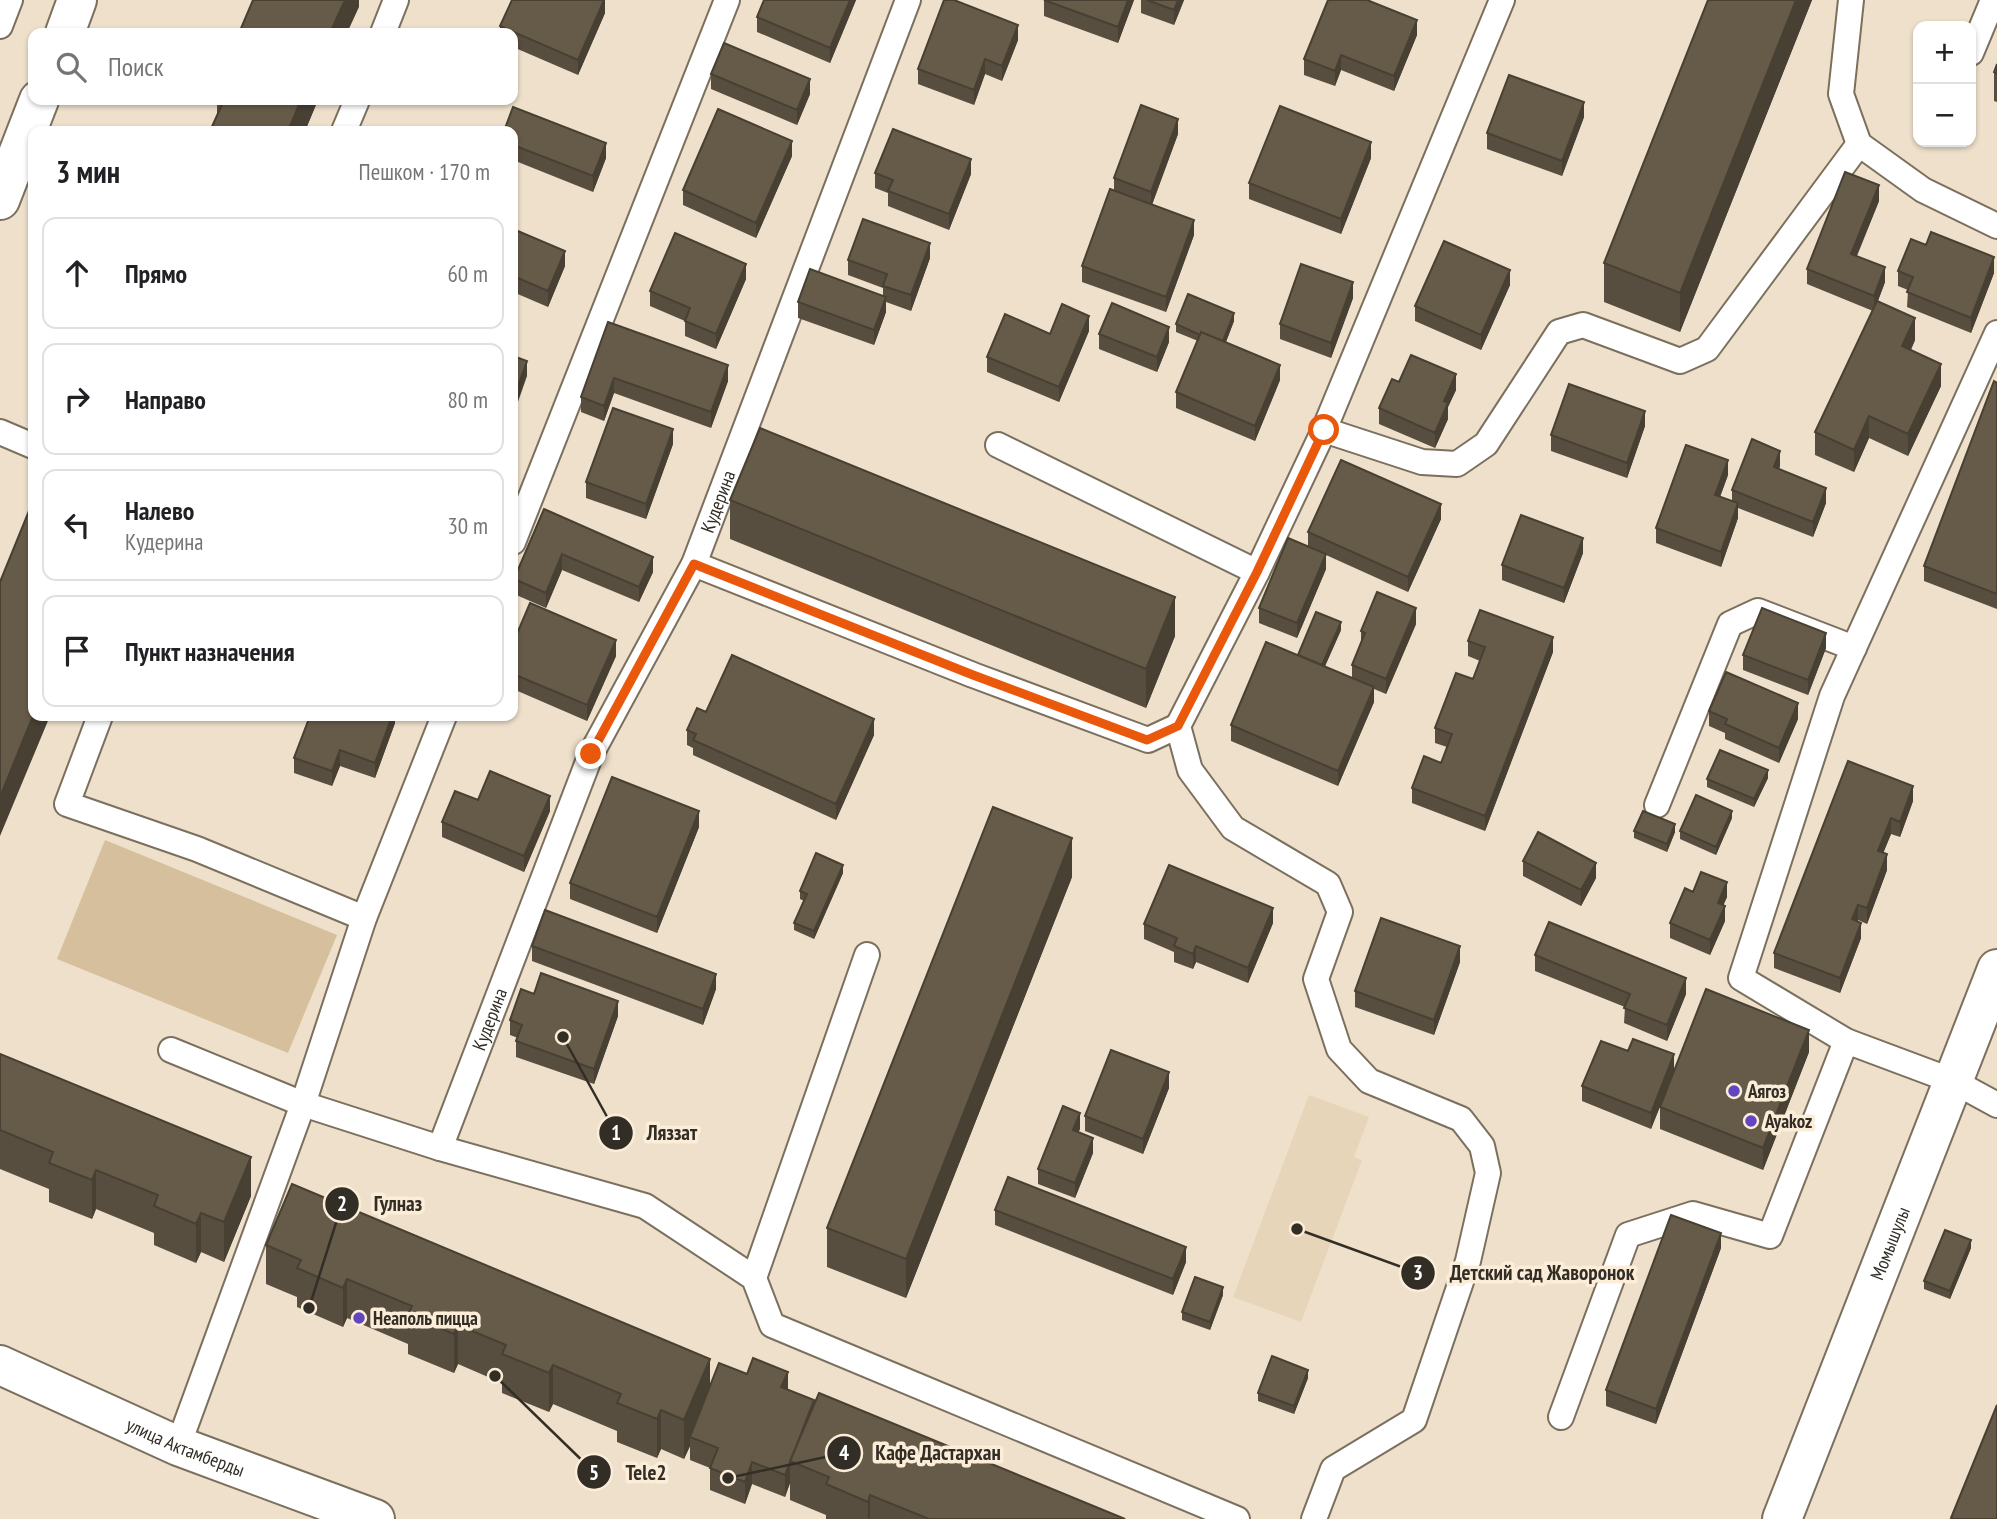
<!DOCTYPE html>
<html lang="ru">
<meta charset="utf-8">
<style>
:root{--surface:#fff;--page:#f2f2f2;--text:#202124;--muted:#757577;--line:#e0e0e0}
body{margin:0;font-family:"PT Sans Narrow",sans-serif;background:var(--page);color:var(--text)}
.controls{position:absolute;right:21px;top:21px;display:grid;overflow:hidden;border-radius:14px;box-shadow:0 2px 5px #0004}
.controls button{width:63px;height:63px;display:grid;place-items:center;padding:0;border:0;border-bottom:2px solid var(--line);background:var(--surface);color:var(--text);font:35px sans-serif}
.stop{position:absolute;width:21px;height:21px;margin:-16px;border:5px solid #ea580c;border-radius:50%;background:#fff}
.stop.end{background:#ea580c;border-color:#fff;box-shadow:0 2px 7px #0008}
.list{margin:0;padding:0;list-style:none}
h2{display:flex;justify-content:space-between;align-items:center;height:91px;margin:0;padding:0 28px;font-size:30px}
h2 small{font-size:23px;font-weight:400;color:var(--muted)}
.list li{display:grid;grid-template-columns:46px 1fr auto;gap:21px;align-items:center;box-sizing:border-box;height:112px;margin:0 14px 14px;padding:0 14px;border:2px solid var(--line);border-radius:14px}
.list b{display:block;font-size:26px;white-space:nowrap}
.list p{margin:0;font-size:23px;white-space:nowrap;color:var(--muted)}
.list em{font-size:23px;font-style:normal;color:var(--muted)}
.icon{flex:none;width:38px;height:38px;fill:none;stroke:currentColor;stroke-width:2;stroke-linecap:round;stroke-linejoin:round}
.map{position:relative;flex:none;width:1997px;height:1519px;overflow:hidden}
.search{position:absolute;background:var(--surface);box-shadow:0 2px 5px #0004;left:28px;top:28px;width:490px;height:77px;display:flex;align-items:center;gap:18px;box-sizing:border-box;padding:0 24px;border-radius:14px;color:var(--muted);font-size:26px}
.panel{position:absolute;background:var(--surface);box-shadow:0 2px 5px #0004;left:28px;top:126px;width:490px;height:595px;border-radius:14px}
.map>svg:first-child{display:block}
</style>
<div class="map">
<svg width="1997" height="1519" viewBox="0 0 1997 1519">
<rect width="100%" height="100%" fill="#eee0cb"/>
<path fill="#e7d5ba" d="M1309,1095L1369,1117L1354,1157L1362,1160L1301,1322L1233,1297Z"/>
<path fill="#d6bf9c" d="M105,840L337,935L288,1053L57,959Z"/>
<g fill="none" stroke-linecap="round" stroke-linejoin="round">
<defs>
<g id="lane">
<path d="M1851,0L1841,94L1859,144L1923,190L1997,226"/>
<path d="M0,26L10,0"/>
<path d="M383,33L396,0"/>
<path d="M1971,53L1993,0"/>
<path d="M344,131L357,100"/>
<path d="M1997,333L1832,696L1741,978L1846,1041L1953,1081L1997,1105"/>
<path d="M1324,430L1422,462L1457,464L1486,444L1559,332L1583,325L1680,361L1707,349L1859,144"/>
<path d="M0,432L33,446"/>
<path d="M998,445L1257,572"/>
<path d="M513,542L727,0"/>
<path d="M694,564L973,675L1148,740L1178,726"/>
<path d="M100,716L67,804L197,849L364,918"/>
<path d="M1657,805L1730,624L1758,611L1854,648"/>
<path d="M171,1050L303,1104L440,1148L645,1206L754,1278L772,1325L1237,1519"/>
<path id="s1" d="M440,1148L591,754L694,564L908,0"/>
<path d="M754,1278L867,955"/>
<path d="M1561,1417L1628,1235L1693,1214L1770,1236L1846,1041"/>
<path d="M178,1446L303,1104L364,918L444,716"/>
<path d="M1314,1519L1333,1469L1414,1420L1468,1261L1488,1173L1482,1146L1461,1119L1369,1081L1339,1049L1316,979L1340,912L1328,884L1233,828L1190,770L1178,726L1257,572L1324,430L1502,0"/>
</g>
<path id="street" d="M65,33L77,0
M0,200L39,100"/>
<g id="secondary">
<path id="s2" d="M0,1365L178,1446L375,1519"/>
<path id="s3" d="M1782,1519L1997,969"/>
</g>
</defs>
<use href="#lane" stroke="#7b6f5d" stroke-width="28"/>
<use href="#street" stroke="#7b6f5d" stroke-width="42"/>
<use href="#secondary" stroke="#7b6f5d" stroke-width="42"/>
<use href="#lane" stroke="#fff" stroke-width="24"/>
<use href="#street" stroke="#fff" stroke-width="38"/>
<use href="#secondary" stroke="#fff" stroke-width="38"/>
</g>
<path fill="#584e3f" d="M605,0V13L578,75L513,47V33H500V26Z
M856,0L830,63L757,32V17Z
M1044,0H1134L1118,43L1044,16Z
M1141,0H1184L1174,25L1141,13Z
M1708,0H1812L1680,332L1604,302V263Z
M1417,35L1394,91L1341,70L1335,86L1304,75V59Z
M1018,40L1002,81L985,74L974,105L918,84V69Z
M1997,64V102L1994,101V72Z
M711,74L810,94L797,125L711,89Z
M217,100H318L305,131H210L217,115Z
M1584,117L1562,176L1487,149V133Z
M513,131L606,158L593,192L513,160Z
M1178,134L1152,205L1194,235L1166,312L1082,282V266L1114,191V178Z
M792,156L756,238L683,205V190Z
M1371,158L1341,234L1249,199V183Z
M875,173L971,174L949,230L888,206V193L875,188Z
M1879,201L1857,256L1885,282L1878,301L1915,340L1911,350L1941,386L1908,456L1869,438L1854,472L1815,455V432L1873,311L1807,284V269Z
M513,229L565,266L548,307L513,292Z
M930,258L911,311L886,302V312L874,345L798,318V302L883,296V288L848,275V260Z
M1898,271L1994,273L1971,333L1907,307L1908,290L1898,286Z
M746,279L716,349L685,336V321L650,306V291Z
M1510,285L1481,350L1415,321V306Z
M1353,298L1331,358L1280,339V324Z
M1234,321L1226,342L1280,380L1255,441L1176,408V392L1198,341L1176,332V324Z
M608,322L728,381L711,428L614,393L604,421L581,412V397Z
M1089,331L1059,402L987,372V357L1050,334Z
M1099,334L1169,342L1157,372L1099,349Z
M1399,382L1456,390L1448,407V419L1435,448L1379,424V408Z
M1997,383V609L1924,581V566Z
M1645,426L1627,478L1551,451V435Z
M673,444L646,519L586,498V482Z
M1780,466L1779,469L1826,503L1813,537L1738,508V518L1721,567L1656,543V528L1728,475L1720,497L1732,501V490Z
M730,500L1175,636L1146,708L730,539Z
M544,509L653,572L639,602L562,570L546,608L514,594V579Z
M1441,519L1408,592L1326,555V569L1297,638L1259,623V608L1308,546V532Z
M1583,553L1564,603L1502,580V565Z
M1416,624L1386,694L1374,689V702L1338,786L1231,741V725L1298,655L1341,630L1325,666L1352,678V665L1361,642V631Z
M1468,641L1553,652L1485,831L1412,803V788L1441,763L1447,747L1435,743V728L1473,679L1480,661L1468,656Z
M513,643L616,656L587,721L513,689Z
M1826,648L1808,695L1743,670V655Z
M1709,711L1798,719L1779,763L1725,739V733L1709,726Z
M706,712L874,735L836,820L693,755V748L687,745V730Z
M395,716V723L375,778L340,766L332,786L294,773V758Z
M1848,761L1913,801L1900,837L1891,834L1883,853L1887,870L1867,924L1858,920L1857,921L1861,938L1840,993L1774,968V953Z
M1768,778L1754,807L1707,787V779Z
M478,800L550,811L524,872L442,837V822Z
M1732,818L1716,855L1680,839V831Z
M699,827L657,933L570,899V883Z
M1634,831L1675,832L1667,852L1634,838Z
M1523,861L1596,878L1581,906L1523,876Z
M843,873L814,939L794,930V923L804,901L800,899V891Z
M1072,877L906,1298L827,1267V1228Z
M1693,892L1727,897L1723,905L1725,921L1710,955L1670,938V923Z
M1273,923L1248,983L1196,962L1193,969L1174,962V952L1144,939V924Z
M532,946L716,989L703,1025L532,961Z
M1535,955L1686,994L1667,1041L1624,1023L1625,1007L1535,971Z
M1460,962L1434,1035L1355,1007V991Z
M534,994L618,1016L594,1084L516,1057V1041L518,1038L510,1035V1020Z
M1809,1052L1763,1170L1660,1129V1107L1651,1129L1582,1101V1086L1674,1069Z
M0,1054L251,1196L224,1262L201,1252L196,1263L154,1245V1233L96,1209L92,1219L49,1202V1189L0,1169Z
M1169,1088L1143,1154L1085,1131V1116Z
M1080,1129L1078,1132L1093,1153L1075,1198L1038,1184V1169Z
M995,1210L1186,1262L1173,1295L995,1225Z
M266,1245L710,1386L788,1389L814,1404L1125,1519H826V1515L790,1500V1483L785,1497L752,1484L745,1504L710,1490V1468L690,1460V1446L684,1459L661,1449L657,1458L617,1442V1431L553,1404L549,1412L502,1393V1383L458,1364L454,1373L408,1354V1344L347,1318L343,1327L297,1307V1297L266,1284Z
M1721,1248L1656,1424L1606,1406V1390Z
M1971,1248L1950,1299L1924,1289V1281Z
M1223,1295L1210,1330L1182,1320V1312Z
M1308,1378L1294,1414L1258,1401V1393Z"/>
<path fill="#474033" d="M345,0H359V7L347,33H330Z
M604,0H605V13L578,75V60Z
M850,0H856L830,63V48Z
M1128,0H1134L1118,43V27Z
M1178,0H1184L1174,25V10Z
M1796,0H1812L1680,332V293Z
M1417,20V35L1394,91V76Z
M1018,25V40L1002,81V66Z
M1341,55V70L1335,86V71Z
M985,59V74L974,105V90Z
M810,79V94L797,125V110Z
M301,100H318L305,131H288Z
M1584,102V117L1562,176V161Z
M1178,119V134L1151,207V192Z
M792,141V156L756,238V223Z
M1371,142V158L1341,234V219Z
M606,143V158L593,192V176Z
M971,159V174L949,230V214Z
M1879,185V201L1851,269V254Z
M1194,220V235L1166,312V297Z
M930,243V258L911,311V295Z
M565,251V266L548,307V291Z
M1994,257V273L1971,333V318Z
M746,264V279L716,349V334Z
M1885,267V282L1874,311V296Z
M1510,270V285L1481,350V335Z
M1353,282V298L1331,358V343Z
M886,297V312L874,345V330Z
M1234,313V321L1222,352V344Z
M1089,316V331L1059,402V387Z
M1915,318V340L1902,368V346Z
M1169,327V342L1157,372V357Z
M527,361V376L513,416V400Z
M1941,364V386L1908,456V434Z
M728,365V381L711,428V412Z
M1280,365V380L1255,441V426Z
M1456,374V390L1448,407V419L1435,448V433L1444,401Z
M614,378V393L604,421V406Z
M1645,411V426L1627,478V463Z
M1869,416V438L1854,472V450Z
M673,429V444L646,519V504Z
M1780,451V466L1774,482V467Z
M1728,460V475L1715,510V495Z
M1826,488V503L1813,537V522Z
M1738,503V518L1721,567V552Z
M1441,504V519L1408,592V577Z
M1583,538V553L1564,603V588Z
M562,554V570L546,608V593Z
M1326,554V569L1297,638V623Z
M653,557V572L639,602V587Z
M1175,597V636L1146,708V669Z
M1416,608V624L1386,694V679Z
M1341,622V630L1322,673V665Z
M1826,633V648L1808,695V680Z
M1553,637V652L1485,831V816Z
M616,640V656L587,721V705Z
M1374,687V702L1338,786V771Z
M1798,703V719L1779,763V748Z
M33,716H50L0,836V797Z
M392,716H395V723L375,778V763Z
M874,719V735L836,820V804Z
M340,750V766L332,786V771Z
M1768,770V778L1754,807V799Z
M1913,786V801L1900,837V822Z
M550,796V811L524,872V856Z
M699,811V827L657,933V917Z
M1732,811V818L1716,855V847Z
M1891,818V834L1878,866V851Z
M1675,824V832L1667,852V844Z
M1072,838V877L906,1298V1259Z
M1887,854V870L1867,924V908Z
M1596,863V878L1581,906V890Z
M843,865V873L814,939V931Z
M1727,882V897L1718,918V903Z
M1858,905V920L1852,935V919Z
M1725,906V921L1710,955V940Z
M1273,908V923L1248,983V968Z
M1861,923V938L1840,993V978Z
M1196,946V962L1193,969V954Z
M1460,946V962L1434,1035V1020Z
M716,974V989L703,1025V1009Z
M1686,978V994L1667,1041V1025Z
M618,1001V1016L594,1084V1069Z
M1809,1030V1052L1763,1170V1148Z
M1674,1054V1070L1651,1129V1113Z
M1169,1072V1088L1143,1154V1139Z
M1080,1113V1129L1073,1145V1130Z
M1093,1138V1153L1075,1198V1183Z
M251,1157V1196L224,1262V1222Z
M96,1170V1209L92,1219V1180Z
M201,1213V1252L196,1263V1224Z
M1721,1233V1248L1656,1424V1409Z
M1971,1240V1248L1950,1299V1291Z
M1186,1247V1262L1173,1295V1279Z
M347,1279V1318L343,1327V1288Z
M1223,1287V1295L1210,1330V1322Z
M458,1325V1364L454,1373V1334Z
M710,1359V1398L690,1437V1446L684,1459V1420Z
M553,1365V1404L549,1412V1373Z
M1308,1370V1378L1294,1414V1406Z
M788,1372V1394L781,1387Z
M814,1400V1422L790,1461V1483L785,1497V1475Z
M661,1410V1449L657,1458V1419Z
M752,1462V1484L745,1504V1482Z
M870,1495V1519H868V1502Z"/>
<path fill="#665b49" stroke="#474033" stroke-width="2" d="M253,0H345L330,33H239Z
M512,0H604L578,60L500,26Z
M764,0H850L830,48L757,17Z
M944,0H954L1018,25L1002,66L985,59L974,90L918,69Z
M1044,0H1128L1118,27Z
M1147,0H1178L1174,10Z
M1328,0H1367L1417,20L1394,76L1341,55L1335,71L1304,59Z
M1708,0H1796L1680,293L1604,263Z
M724,43L810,79L797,110L711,74Z
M1997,64V74L1994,72Z
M1509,75L1584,102L1562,161L1487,133Z
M224,100H301L288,131H210Z
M1141,105L1178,119L1151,192L1114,178Z
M1280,106L1371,142L1341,219L1249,183Z
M513,107L606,143L593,176L513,145V131H504Z
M718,109L792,141L756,223L683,190Z
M893,129L971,159L949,214L888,191L893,180L875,173Z
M1845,172L1879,185L1851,254L1885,267L1874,296L1807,269Z
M1110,189L1194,220L1166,297L1082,266Z
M863,219L930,243L911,295L883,286L887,274L848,260Z
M513,229L565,251L548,291L513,276Z
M1931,232L1994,257L1971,318L1907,292L1913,277L1898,271L1911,239L1926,245Z
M675,233L746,264L716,334L685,321L690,308L650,291Z
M1444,241L1510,270L1481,335L1415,306Z
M1301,264L1353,282L1331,343L1280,324Z
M810,269L886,297L874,330L798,302Z
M1188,294L1234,313L1223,341L1201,332L1200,335L1176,324Z
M1877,301L1915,318L1902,346L1941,364L1908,434L1869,416L1854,450L1815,432Z
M1112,303L1169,327L1157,357L1099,334Z
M1062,304L1089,316L1059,387L987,357L1005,314L1050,334Z
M608,322L728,365L711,412L614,378L604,406L581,397Z
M1201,332L1280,365L1255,426L1176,392Z
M1411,355L1456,374L1444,401L1448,403L1435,433L1379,408L1392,379L1399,382Z
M513,356L527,361L513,400Z
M1994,381L1997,383V594L1924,566Z
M1569,384L1645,411L1627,463L1551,435Z
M613,408L673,429L646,504L586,482Z
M760,428L1175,597L1146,669L730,500Z
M1752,439L1780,451L1774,467L1826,488L1813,522L1732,490Z
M1686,445L1728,460L1715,495L1738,503L1721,552L1656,528Z
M1341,460L1441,504L1408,577L1308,532Z
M33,501V716L0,797V582Z
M544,509L653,557L639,587L562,554L546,593L514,579Z
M1521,515L1583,538L1564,588L1502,565Z
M1288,538L1326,554L1297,623L1259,608Z
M1377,592L1416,608L1386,679L1352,665L1365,633L1361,631Z
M530,603L616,640L587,705L513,674V643Z
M1762,608L1826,633L1808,680L1743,655Z
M1480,610L1553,637L1485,816L1412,788L1424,756L1441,763L1452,734L1435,728L1456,673L1473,679L1485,647L1468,641Z
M1316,612L1341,622L1322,665L1298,655Z
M1266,642L1374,687L1338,771L1231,725Z
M732,655L874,719L836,804L693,740L696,734L687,730L697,708L706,712Z
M1726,672L1798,703L1779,748L1725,724L1727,719L1709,711Z
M310,716H392L375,763L340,750L332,771L294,758Z
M1720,750L1768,770L1754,799L1707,779Z
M1848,761L1913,786L1900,822L1891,818L1878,851L1887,854L1867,908L1858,905L1852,919L1861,923L1840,978L1774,953Z
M490,771L550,796L524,856L442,822L455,791L478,800Z
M612,777L699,811L657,917L570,883Z
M1696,795L1732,811L1716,847L1680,831Z
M993,807L1072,838L906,1259L827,1228Z
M1643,811L1675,824L1667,844L1634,831Z
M1538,832L1596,863L1581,890L1523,861Z
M816,853L843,865L814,931L794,923L807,894L800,891Z
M1169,865L1273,908L1248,968L1196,946L1193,954L1174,946L1177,938L1144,924Z
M1701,872L1727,882L1718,903L1725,906L1710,940L1670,923L1685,888L1693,892Z
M545,910L716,974L703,1009L532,946Z
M1381,918L1460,946L1434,1020L1355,991Z
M1549,922L1686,978L1667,1025L1624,1008L1630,994L1535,955Z
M541,973L618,1001L594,1069L516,1041L522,1025L510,1020L521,989L534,994Z
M1706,989L1809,1030L1763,1148L1660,1107Z
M1633,1039L1674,1054L1651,1113L1582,1086L1601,1041L1628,1051Z
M1111,1050L1169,1072L1143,1139L1085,1116Z
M0,1054L251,1157L224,1222L201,1213L196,1224L154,1206L158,1195L96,1170L92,1180L49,1163L53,1152L0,1130Z
M1063,1106L1080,1113L1073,1130L1093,1138L1075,1183L1038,1169Z
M1008,1177L1186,1247L1173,1279L995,1210Z
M292,1184L710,1359L684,1420L661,1410L657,1419L617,1403L621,1394L553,1365L549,1373L502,1354L506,1345L458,1325L454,1334L408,1315L412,1306L347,1279L343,1288L297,1268L301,1260L266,1245Z
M1671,1215L1721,1233L1656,1409L1606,1390Z
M1945,1230L1971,1240L1950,1291L1924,1281Z
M1195,1277L1223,1287L1210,1322L1182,1312Z
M1272,1356L1308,1370L1294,1406L1258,1393Z
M753,1358L788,1372L781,1387L814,1400L785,1475L752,1462L745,1482L710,1468L718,1448L690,1437L719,1363L747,1374Z
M819,1393L1125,1519H929L870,1495L868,1502L826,1484L829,1477L790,1461Z
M1997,1405V1519H1954L1951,1518Z"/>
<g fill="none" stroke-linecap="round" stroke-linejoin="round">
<path stroke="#ea580c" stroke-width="9" d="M591,754L694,564L973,675L1147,740L1178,726L1257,572L1324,430"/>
</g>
<g fill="#6246bf" stroke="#fbedd8" stroke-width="2.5">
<circle cx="1734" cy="1091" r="7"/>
<circle cx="1751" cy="1121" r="7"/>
<circle cx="359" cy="1318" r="7"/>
</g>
<g text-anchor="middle" stroke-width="7" stroke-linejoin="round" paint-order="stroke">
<g font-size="19" fill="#322d25" stroke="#fbedd8">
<text dy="7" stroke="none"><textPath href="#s1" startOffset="705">Кудерина</textPath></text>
<text dy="7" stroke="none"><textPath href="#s1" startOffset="138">Кудерина</textPath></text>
<text dy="7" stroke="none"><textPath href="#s3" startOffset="296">Момышулы</textPath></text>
<text dy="7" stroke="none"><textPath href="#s2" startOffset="203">улица Актамберды</textPath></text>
</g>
<g font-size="19" font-weight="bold" fill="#322d25" stroke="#fbedd8" text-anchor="start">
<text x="1748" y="1098">Аягоз</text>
<text x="1765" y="1128">Ayakoz</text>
<text x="373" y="1325">Неаполь пицца</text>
</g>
</g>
<path fill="none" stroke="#322d25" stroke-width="2.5" d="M563 1037L616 1133M309 1308L342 1204M1297 1229L1418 1273M728 1478L844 1453M495 1376L594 1472"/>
<g fill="#322d25" stroke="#fbedd8" stroke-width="2.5">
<circle cx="563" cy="1037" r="7"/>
<circle cx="309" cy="1308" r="7"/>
<circle cx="1297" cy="1229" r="7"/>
<circle cx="728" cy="1478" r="7"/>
<circle cx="495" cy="1376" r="7"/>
<circle cx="616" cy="1133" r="18"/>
<circle cx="342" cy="1204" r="18"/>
<circle cx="1418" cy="1273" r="18"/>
<circle cx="844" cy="1453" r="18"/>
<circle cx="594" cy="1472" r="18"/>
</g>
<g font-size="21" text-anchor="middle" font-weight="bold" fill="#fff">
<text x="616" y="1140">1</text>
<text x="342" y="1211">2</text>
<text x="1418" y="1280">3</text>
<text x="844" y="1460">4</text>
<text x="594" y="1480">5</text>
</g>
<g font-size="21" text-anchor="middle" font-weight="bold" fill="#322d25" stroke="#fbedd8" stroke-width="7" stroke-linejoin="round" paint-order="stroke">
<text x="672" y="1140">Ляззат</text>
<text x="398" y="1211">Гулназ</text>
<text x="1542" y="1280">Детский сад Жаворонок</text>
<text x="938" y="1460">Кафе Дастархан</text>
<text x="646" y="1480">Tele2</text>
</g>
</svg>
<div class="controls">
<button>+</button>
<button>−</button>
</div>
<div class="stop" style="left:1324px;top:430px"></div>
<div class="stop end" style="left:591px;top:754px"></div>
<div class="search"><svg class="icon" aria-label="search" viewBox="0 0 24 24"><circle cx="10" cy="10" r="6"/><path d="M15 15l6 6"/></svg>Поиск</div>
<section class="panel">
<h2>3 мин<small>Пешком · 170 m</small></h2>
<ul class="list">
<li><svg class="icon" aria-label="ahead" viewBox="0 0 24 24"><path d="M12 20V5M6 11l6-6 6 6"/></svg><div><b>Прямо</b></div><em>60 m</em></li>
<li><svg class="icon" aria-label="right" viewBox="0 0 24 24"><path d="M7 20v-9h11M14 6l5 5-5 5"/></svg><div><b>Направо</b></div><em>80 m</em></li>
<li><svg class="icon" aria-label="left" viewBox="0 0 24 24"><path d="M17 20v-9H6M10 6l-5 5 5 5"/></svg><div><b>Налево</b><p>Кудерина</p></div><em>30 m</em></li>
<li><svg class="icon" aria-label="arrive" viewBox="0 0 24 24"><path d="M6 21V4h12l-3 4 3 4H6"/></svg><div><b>Пункт назначения</b></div></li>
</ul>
</section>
</div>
